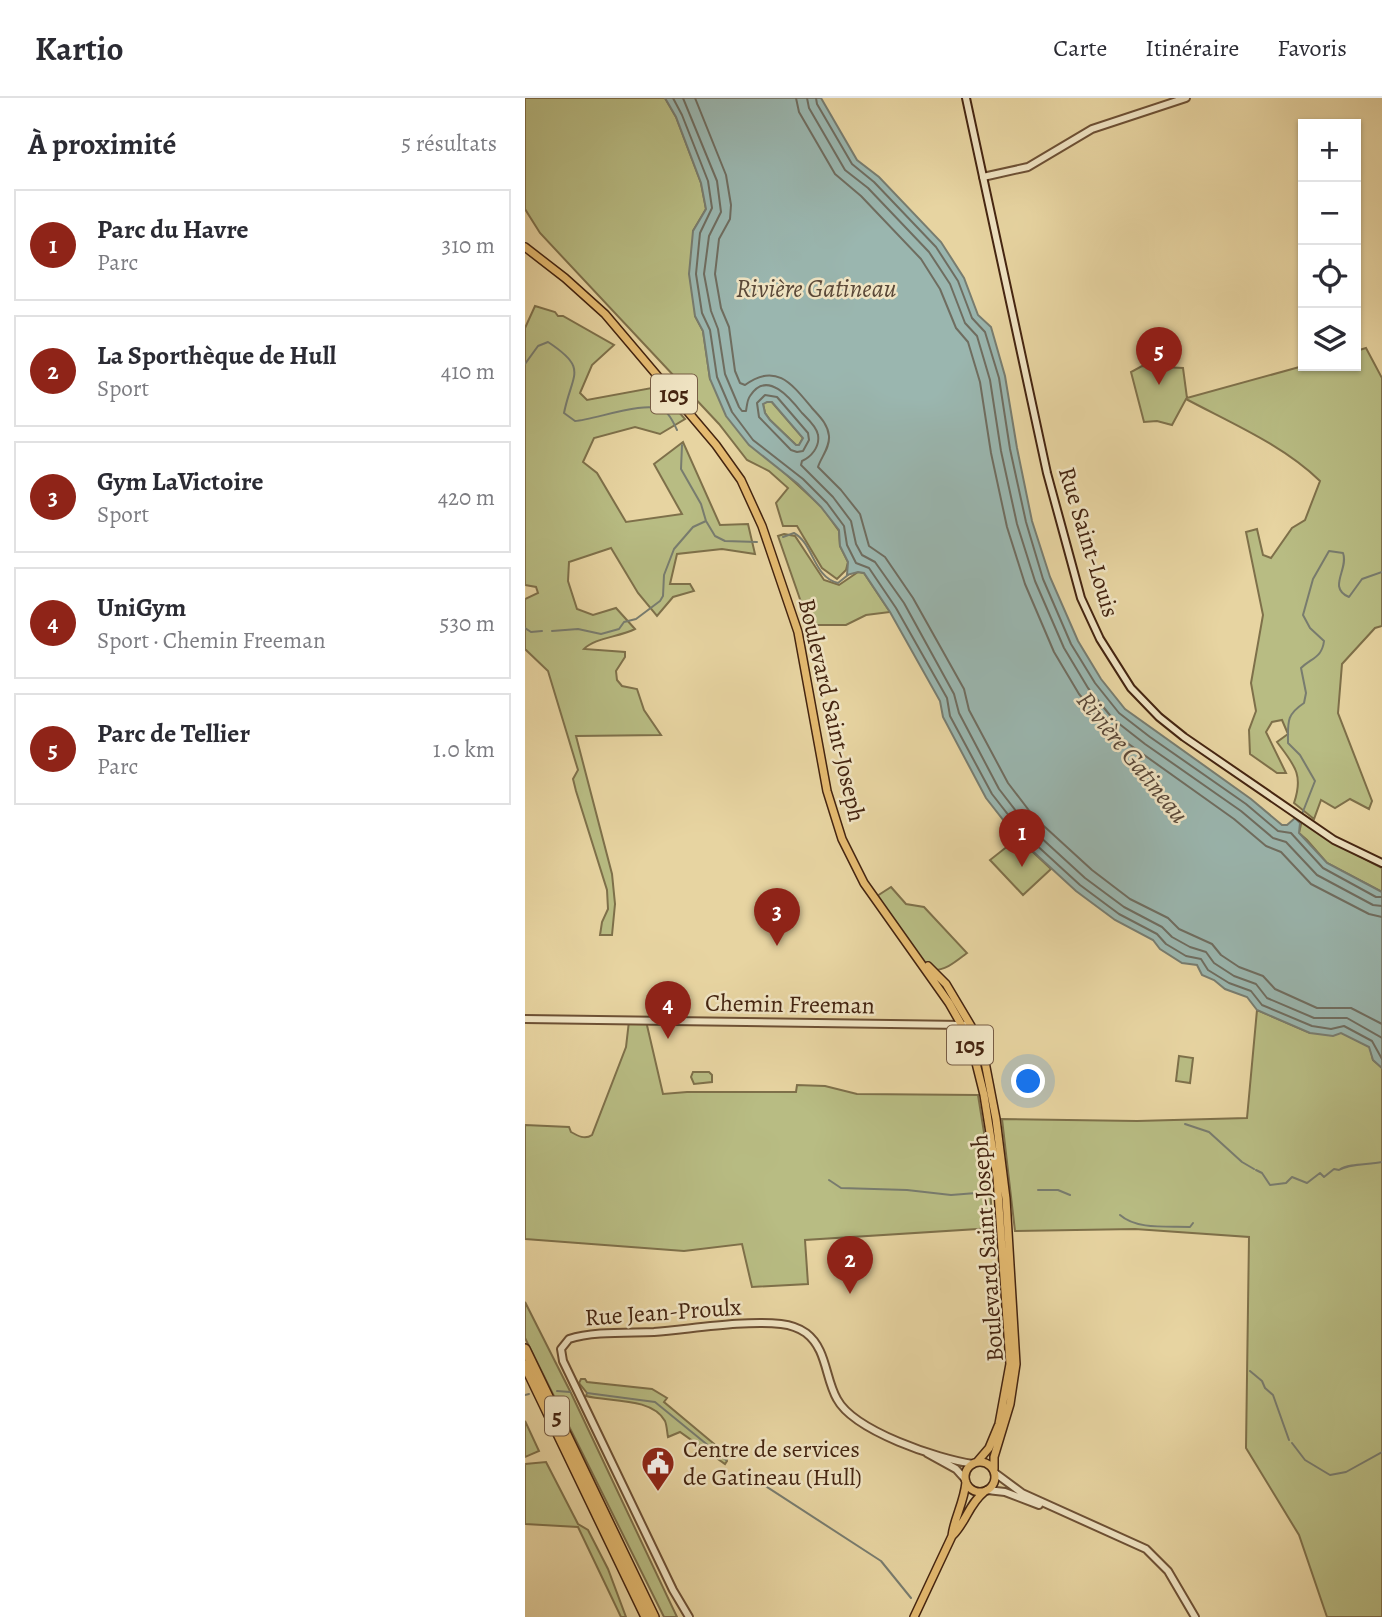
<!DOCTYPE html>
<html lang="fr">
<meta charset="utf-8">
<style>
:root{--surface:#fff;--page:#f2f2f3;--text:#2b2b33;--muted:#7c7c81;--line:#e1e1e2;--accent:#8f2418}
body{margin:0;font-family:Alegreya,serif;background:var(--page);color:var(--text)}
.controls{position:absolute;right:21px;top:21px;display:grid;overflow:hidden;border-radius:0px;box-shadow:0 2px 5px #0004}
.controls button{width:63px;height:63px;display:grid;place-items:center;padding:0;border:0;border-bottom:2px solid var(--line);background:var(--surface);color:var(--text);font:35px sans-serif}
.you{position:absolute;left:504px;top:984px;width:24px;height:24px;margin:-18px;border:5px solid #fff;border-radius:50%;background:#1a73e8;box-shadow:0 0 0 10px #1a73e833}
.badge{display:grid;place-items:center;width:46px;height:46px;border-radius:50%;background:var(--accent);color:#fff;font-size:23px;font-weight:700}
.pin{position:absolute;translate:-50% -58px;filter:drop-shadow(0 2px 4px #0008)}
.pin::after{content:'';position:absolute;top:37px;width:24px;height:21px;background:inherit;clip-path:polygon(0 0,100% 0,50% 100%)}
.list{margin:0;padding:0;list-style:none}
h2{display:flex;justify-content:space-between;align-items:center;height:91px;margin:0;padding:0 28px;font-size:30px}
h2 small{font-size:23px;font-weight:400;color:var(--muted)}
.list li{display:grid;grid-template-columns:46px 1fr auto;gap:21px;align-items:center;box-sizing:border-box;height:112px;margin:0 14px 14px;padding:0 14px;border:2px solid var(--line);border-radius:0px}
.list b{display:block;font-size:26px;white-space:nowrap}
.list p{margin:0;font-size:23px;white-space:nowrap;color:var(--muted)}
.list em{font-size:23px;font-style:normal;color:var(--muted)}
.icon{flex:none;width:38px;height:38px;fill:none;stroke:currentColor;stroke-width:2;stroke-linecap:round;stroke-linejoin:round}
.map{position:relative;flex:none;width:857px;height:1519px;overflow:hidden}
header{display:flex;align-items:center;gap:42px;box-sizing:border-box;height:98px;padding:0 35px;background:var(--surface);border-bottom:2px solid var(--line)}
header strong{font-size:33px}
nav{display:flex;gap:38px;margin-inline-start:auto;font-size:24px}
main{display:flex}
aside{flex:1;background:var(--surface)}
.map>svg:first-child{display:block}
</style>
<header>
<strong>Kartio</strong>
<nav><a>Carte</a><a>Itinéraire</a><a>Favoris</a></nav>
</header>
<main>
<aside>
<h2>À proximité<small>5 résultats</small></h2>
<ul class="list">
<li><span class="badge">1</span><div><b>Parc du Havre</b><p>Parc</p></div><em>310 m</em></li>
<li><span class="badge">2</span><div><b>La Sporthèque de Hull</b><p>Sport</p></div><em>410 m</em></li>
<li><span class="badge">3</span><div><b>Gym LaVictoire</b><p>Sport</p></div><em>420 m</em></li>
<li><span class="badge">4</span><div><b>UniGym</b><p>Sport · Chemin Freeman</p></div><em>530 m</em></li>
<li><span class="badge">5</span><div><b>Parc de Tellier</b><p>Parc</p></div><em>1.0 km</em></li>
</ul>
</aside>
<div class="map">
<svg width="857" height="1519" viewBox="0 0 857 1519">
<rect width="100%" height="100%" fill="#e7d4a1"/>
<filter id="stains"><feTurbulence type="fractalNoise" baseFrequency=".00286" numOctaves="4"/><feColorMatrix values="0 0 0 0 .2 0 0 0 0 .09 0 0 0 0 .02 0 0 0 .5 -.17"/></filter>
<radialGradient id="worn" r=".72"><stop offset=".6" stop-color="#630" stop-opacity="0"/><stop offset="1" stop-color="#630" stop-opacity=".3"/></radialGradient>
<path fill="#b8bc83" stroke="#7e704a" stroke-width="2" d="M0,0H140L151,19L176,85L181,111L168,133L170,218L178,233L185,281L252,368L297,409L314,433L315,448L323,464L321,472L312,481L297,470L272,428H258L251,405L263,390L244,373L222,362L194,326L15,135L0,111Z
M10,208L30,214L33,218H38L89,247L67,267L55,295L62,302L132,289L160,321L135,336L110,329L69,340L58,364L72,375L101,424L157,416L129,366L158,344L195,427L223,426L230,456L197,451L152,456L145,486H165L169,493L148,499L132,518L113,495L86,450L44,464L43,483L52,511L68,517L91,510L110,531C94,539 69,540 59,551L100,554V559L91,573L92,582L97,588L112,591L119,612L136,637L51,638L87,776L90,806L87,837H75L77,824L83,811L82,792L51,693L48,681L53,672L23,573L0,551V501L13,495L11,489L0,487V230Z
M841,250L857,280V528L850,530L817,566L813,615L847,703L844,711L825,701L810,710L796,702L789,721L769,705C779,676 769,667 752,644L763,636L757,622L747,624L741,634L761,675H752L725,656L724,632L731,613L726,585L738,517L721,434L732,431L738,457L746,460L767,430L780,422L795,383C758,347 706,325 661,301L647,327L632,323L619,324L606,274L617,268L658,270L662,300L778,268H831V253Z
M242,303H246L278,340L274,347H271L245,322L240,315L238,306Z
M259,436L270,438L299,482L314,487L333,474L339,475L365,514L341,517L321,527H284L253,438Z
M777,722L805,743L857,770V794L802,765L782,742L774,735Z
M493,740L526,771L498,797L465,762Z
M366,789L381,806L399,809L442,855C431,863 422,872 408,872L394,861L349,800Z
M732,912L785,935L816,934L845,949L848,962L857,970V1519H802L774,1437L721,1350L724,1139L610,1131L490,1133L477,1021L612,1023L722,1020Z
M104,923H121L138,996L162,994H271L272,987L300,988L332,996L453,997L462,1053L468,1130L280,1142L283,1186L227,1189L217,1146L159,1153L0,1141V1027L44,1029L46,1034C53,1038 60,1042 67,1037L101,949Z
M654,958L668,960L665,985L651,983Z
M168,974H184L187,977V984L169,986L166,979Z
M0,1204L46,1295L152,1519H139L0,1240Z
M56,1281H60L62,1284L127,1291L142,1300L139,1304L200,1355L202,1363L200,1366L155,1334L143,1339C142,1334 142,1328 140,1323C127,1299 83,1304 61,1298L62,1295L54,1285Z
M0,1323L14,1353L0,1359Z
M21,1364L53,1426L63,1432L83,1471L101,1519H96L53,1429L0,1426V1366Z"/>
<path fill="#9ab6af" stroke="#787c6f" stroke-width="2" fill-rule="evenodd" d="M140,0H296L332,62L354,79L416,144L439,180L453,217L466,229L480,278L492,350L507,423L525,479L553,543L576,581L600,611L726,701L757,727H762L770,720L775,725L774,735L802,765L857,794V970L848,962L844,949L816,935L808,938L785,935L732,912L722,899L700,891L689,882L677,877L672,867L657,865L635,851L628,842L590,822L551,793L490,737L461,700L418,619L415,603L365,514L339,475L333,474L322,477L323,464L315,448L314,432L296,409L273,386L224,347L201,318L185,281L178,233L170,218L164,176L168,133L181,111L176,85L151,19ZM242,304H247L278,340L274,347H271L245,322L240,315L238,306Z"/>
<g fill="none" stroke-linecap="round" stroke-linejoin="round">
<path stroke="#6f6d60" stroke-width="2" d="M148,0L157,17L183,83L187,110L175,135L171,176L177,215L185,232L192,279L207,314L228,342L278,381L302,405L319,428L322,447L331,465L344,470L371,510L422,600L425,618L467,696L495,732L555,787L594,816L632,836L641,846L661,858L676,861L683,872L704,885L726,893L737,907L787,928L806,931L819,928L847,943L857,961
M158,0L192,83L196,114L184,138L179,176L186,213L193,231L200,276L214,309L217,313H221C222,308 222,302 225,298C242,271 266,301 277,315C283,321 292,329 293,337C295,349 286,359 277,363L276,367L308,399L326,423L331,446L337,457L350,464L379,505L429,596L434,615L474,691L501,726L560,780L599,809L637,829L647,839L665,849L681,854L689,865L709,878L731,886L742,900L789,920H822L857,940
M170,0L201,77L206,107L205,121L194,141L190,176L196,210L204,229L210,273L215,285L220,287C251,264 267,286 287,310C294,318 303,326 304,338C305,350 296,359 293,369L316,392L335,416L344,448L360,459L388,500L439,591L444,612L483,685L509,719L567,772L605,801L643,820L654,831L687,846L696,857L714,869L738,878L750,891L792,910H826L857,926
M271,0L274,14L310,76L336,98L396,161L415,191L431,230L443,244L455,284L466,355L482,429L500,486L529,554L554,596L584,632L709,721L741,748L756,754L786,786L844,816L857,819
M282,0L284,10L320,72L343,90L404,154L425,186L440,225L452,238L465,282L476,353L492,426L510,483L539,550L563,590L588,621L620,646L716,713L748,740L761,744L792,777L848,807L857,808
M291,0L292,6L327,66L349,84L411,149L433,183L447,220L460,234L474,280L485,351L501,424L518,481L546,546L570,585L594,615L625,639L721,706L753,733L766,735L798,770L851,799H857
M240,297L252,299L283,335L284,342L278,353L272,354L266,352L234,319L232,305Z"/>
<path stroke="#787c6f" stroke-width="2" d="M0,266L13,248L23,244C64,271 47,275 39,315L50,323C70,322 122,301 140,313C146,318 149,326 152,332
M157,347L156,371L176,406L181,423L190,438L200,443L232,444
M258,439L269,435C289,446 288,479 313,485L323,477
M0,530L6,534L17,533
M27,533L53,531L76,536L94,531L99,524L111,521L135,503L138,498L139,477L149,451L168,429L181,423
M777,716L790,683L775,657L763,645C763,624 761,617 779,605L781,595L776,570C786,560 797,560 799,543L785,530L778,517L788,481L804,453L818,455C824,471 802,490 824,499L837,481L857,474
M660,1026L684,1034L717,1064L729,1071
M731,1072L737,1075L745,1087L761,1085L767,1079L782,1085L795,1075L799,1079L809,1071L814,1072C825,1065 843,1067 857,1064
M304,1082L316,1090L382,1092L426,1097L464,1094
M513,1092H533L545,1097
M595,1117C612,1132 643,1128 665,1129L668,1125
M725,1273L737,1283L740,1290L748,1297L764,1342
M32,1293L45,1294
M62,1295L130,1304L201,1362
M0,1297L4,1296
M767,1345L780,1362L805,1377L821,1374L857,1354
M225,1378L356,1463L386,1500"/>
<defs>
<path id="tertiary" d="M458,79L503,69L567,31L661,0
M0,921L439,927
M402,1355L431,1371L440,1381
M470,1375L497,1395L621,1451L643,1473L670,1519
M462,1392L480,1394L514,1407
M164,1519L148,1492L38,1263L36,1251L44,1241C68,1233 103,1235 129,1234C167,1231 219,1222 256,1226C265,1227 274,1230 281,1235C302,1251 300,1280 312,1301C329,1333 413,1361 448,1366"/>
<path id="secondary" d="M441,0L522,375L556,500L575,541L606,590L634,619L659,639L809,742L857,765"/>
<path id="primary" d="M0,149L40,180L80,216L191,347L216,382L237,428L273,534L302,693L317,741L339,785L424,905L440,933L449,957L459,997L472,1079L485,1266L474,1326L464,1350L452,1364
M403,868L421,886L446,928L460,964L471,1021L481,1101L491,1266L485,1306L469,1359V1371
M440 1379a15 15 0 1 1 30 0a15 15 0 1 1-30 0Z
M428,1437C441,1424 444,1406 459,1394
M389,1519L427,1438C429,1420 439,1405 441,1384"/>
<path id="motorway" d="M0,1251L129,1519
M0,1267L121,1519"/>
</defs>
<use href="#tertiary" stroke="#6d5034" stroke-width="10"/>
<use href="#secondary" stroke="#442410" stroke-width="10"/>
<use href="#primary" stroke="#442410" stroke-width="10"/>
<use href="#motorway" stroke="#442410" stroke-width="12"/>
<use href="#tertiary" stroke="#efe3c2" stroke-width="6"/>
<use href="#secondary" stroke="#efe3c2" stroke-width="6"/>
<use href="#primary" stroke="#e4ba70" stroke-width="7"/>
<use href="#motorway" stroke="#e4ba70" stroke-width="9"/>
</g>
<defs>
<symbol id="civic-pin" viewBox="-11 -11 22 30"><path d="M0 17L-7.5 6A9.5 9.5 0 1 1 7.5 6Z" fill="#8f2418" stroke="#efe3c2"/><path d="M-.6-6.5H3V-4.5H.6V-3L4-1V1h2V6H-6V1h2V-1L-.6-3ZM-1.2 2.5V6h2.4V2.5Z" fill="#fff"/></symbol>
</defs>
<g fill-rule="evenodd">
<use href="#civic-pin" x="114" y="1346" width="38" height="52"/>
</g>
<g text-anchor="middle" stroke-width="5" stroke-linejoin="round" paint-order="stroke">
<g fill="#efe3c2" stroke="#775d45" stroke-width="2">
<rect x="126" y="276.5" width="46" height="39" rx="5"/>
<rect x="422" y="927.5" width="46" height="39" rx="5"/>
<rect x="20" y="1298.5" width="24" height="39" rx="5"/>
</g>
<g font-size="23" font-weight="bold" fill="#442410">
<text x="149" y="304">105</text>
<text x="445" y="955">105</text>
<text x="32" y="1326">5</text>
</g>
<g font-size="24" fill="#442410" stroke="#efe3c2">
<text transform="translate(564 444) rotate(73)" y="8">Rue Saint-Louis</text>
<text transform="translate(307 612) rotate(77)" y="8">Boulevard Saint-Joseph</text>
<text transform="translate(265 906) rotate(1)" y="8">Chemin Freeman</text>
<text transform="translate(462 1150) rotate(-94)" y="8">Boulevard Saint-Joseph</text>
<text transform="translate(138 1214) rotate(-4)" y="8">Rue Jean-Proulx</text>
</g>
<g font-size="24" fill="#442410" stroke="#efe3c2" text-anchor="start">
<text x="158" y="1359">Centre de services<tspan x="158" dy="28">de Gatineau (Hull)</tspan></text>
</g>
<g font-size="26" font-style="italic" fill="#5a4838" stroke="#efe3c2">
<text x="291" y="199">Rivière Gatineau</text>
<text transform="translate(608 659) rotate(51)" y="9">Rivière Gatineau</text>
</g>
</g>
<rect width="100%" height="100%" filter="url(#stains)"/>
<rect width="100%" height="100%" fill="url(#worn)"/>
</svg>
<div class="controls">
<button>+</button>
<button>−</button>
<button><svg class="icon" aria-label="locate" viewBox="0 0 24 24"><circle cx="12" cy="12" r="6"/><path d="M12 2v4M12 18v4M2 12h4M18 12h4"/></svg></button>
<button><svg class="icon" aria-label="layers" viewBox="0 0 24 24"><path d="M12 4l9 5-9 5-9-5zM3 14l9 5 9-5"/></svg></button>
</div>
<div class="you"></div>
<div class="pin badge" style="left:497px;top:769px">1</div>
<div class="pin badge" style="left:325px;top:1196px">2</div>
<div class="pin badge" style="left:252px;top:848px">3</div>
<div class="pin badge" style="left:143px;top:941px">4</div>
<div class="pin badge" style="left:634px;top:287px">5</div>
</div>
</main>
